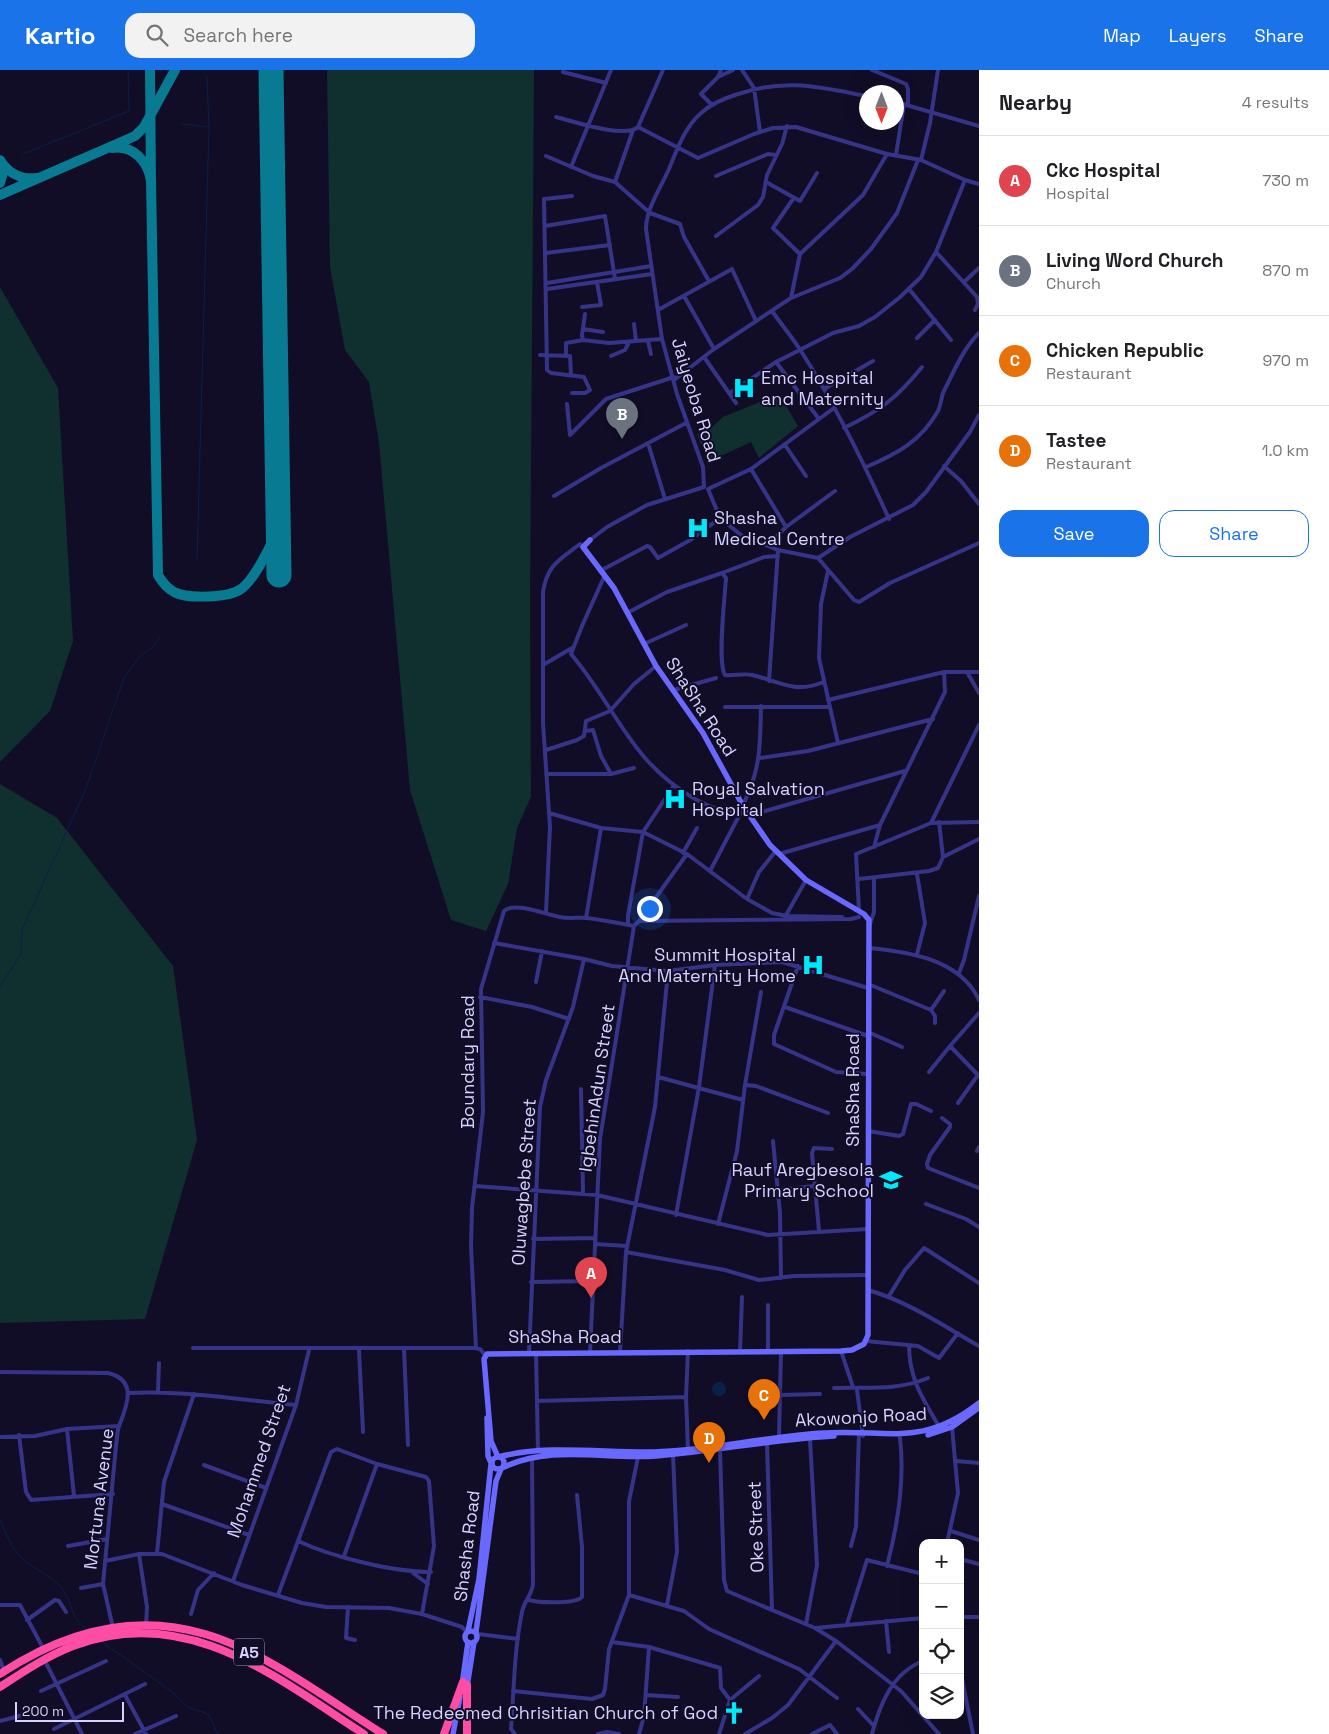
<!DOCTYPE html>
<meta charset="utf-8">
<style>
:root{--surface:#fff;--page:#f2f2f2;--text:#202124;--muted:#757577;--line:#e0e0e0;--accent:#1a73e8}
body{margin:0;font-family:"Space Grotesk",sans-serif;background:var(--page);color:var(--text)}
.controls{position:absolute;right:15px;bottom:15px;display:grid;overflow:hidden;border-radius:10px;box-shadow:0 5px 20px #0002}
.controls button{width:45px;height:45px;display:grid;place-items:center;padding:0;border:0;border-bottom:1px solid var(--line);background:var(--surface);color:var(--text);font:25px sans-serif}
.compass{position:absolute;left:859px;top:15px;width:45px;height:45px;border-radius:50%;background:var(--surface);box-shadow:0 5px 20px #0002;rotate:180deg}
.scale{position:absolute;left:15px;bottom:12px;width:109px;box-sizing:border-box;padding-left:5px;border:2px solid #d6d1ff;border-top:0;font-size:14px;line-height:18px;white-space:nowrap;color:#d6d1ff;-webkit-text-stroke:4px #110d26;paint-order:stroke}
.you{position:absolute;left:649px;top:838px;width:18px;height:18px;margin:-12px;border:4px solid #fff;border-radius:50%;background:#1a73e8;box-shadow:0 0 0 8px #1a73e833}
.badge{display:grid;place-items:center;width:32px;height:32px;border-radius:50%;background:var(--accent);color:#fff;font-size:16px;font-weight:700}
.pin{position:absolute;translate:-50% -41px;filter:drop-shadow(0 1px 2px #0008)}
.pin::after{content:'';position:absolute;top:26px;width:18px;height:15px;background:inherit;clip-path:polygon(0 0,100% 0,50% 100%)}
.list{margin:0;padding:0;list-style:none}
h2{display:flex;justify-content:space-between;align-items:center;height:65px;margin:0;padding:0 20px;font-size:21px}
h2 small{font-size:16px;font-weight:400;color:var(--muted)}
.list li{display:grid;grid-template-columns:32px 1fr auto;gap:15px;align-items:center;box-sizing:border-box;height:90px;padding:0 20px;border-top:1px solid var(--line)}
.list b{display:block;font-size:19px;white-space:nowrap}
.list p{margin:0;font-size:16px;white-space:nowrap;color:var(--muted)}
.list em{font-size:16px;font-style:normal;color:var(--muted)}
.actions{display:flex;gap:10px;padding:15px 20px}
.actions a{flex:1;padding:11px 0;border:1px solid var(--accent);border-radius:15px;text-align:center;font-size:18px;color:var(--accent)}
.actions .main{background:var(--accent);color:#fff}
.icon{flex:none;width:28px;height:28px;fill:none;stroke:currentColor;stroke-width:2;stroke-linecap:round;stroke-linejoin:round}
.map{position:relative;flex:none;width:979px;height:1664px;overflow:hidden}
header{display:flex;align-items:center;gap:30px;box-sizing:border-box;height:70px;padding:0 25px;background:var(--accent);color:#fff}
header strong{font-size:24px}
nav{display:flex;gap:28px;margin-inline-start:auto;font-size:18px}
.search{width:350px;height:45px;background:var(--page);display:flex;align-items:center;gap:12px;box-sizing:border-box;padding:0 18px;border-radius:15px;color:var(--muted);font-size:19px}
main{display:flex}
aside{flex:1;background:var(--surface)}
.map>svg:first-child{display:block}
</style>
<header>
<strong>Kartio</strong>
<div class="search"><svg class="icon" aria-label="search" viewBox="0 0 24 24"><circle cx="10" cy="10" r="6"/><path d="M15 15l6 6"/></svg>Search here</div>
<nav><a>Map</a><a>Layers</a><a>Share</a></nav>
</header>
<main>
<div class="map">
<svg width="979" height="1664" viewBox="0 0 979 1664">
<rect width="100%" height="100%" fill="#110d26"/>
<path fill="#0f302e" d="M327,0H534L530,534L531,727L517,758L508,814L486,861L451,850L410,720L379,373L369,312L345,280L330,197Z
M0,217L58,318L73,571L50,641L0,692Z
M779,324L798,356L759,388L751,372L708,392L697,364L712,357L723,347Z
M0,714L57,748L173,896L197,1070L145,1249L0,1253Z"/>
<path fill="#08214a" d="M712 1319a7 7 0 1 1 14 0a7 7 0 1 1-14 0Z"/>
<g fill="none" stroke-linecap="round" stroke-linejoin="round">
<path stroke="#08214a" stroke-width="1" d="M182,54L208,57
M23,84L129,41L128,0
M197,489L209,57L207,6
M0,916L21,884L22,860L85,721L124,608L140,586L153,577L160,567
M0,1449C7,1467 13,1482 29,1494C41,1503 55,1508 63,1520C74,1537 68,1543 87,1560
M102,1572L171,1621L188,1637L208,1644L218,1664"/>
<path stroke="#087a91" stroke-width="10" d="M112,78C133,75 148,91 151,111L150,0
M0,90C8,103 21,110 37,108
M151,111L158,505C162,512 167,518 174,522C187,529 229,528 241,519C254,510 274,472 277,457
M0,113L2,106L1,92
M0,125L135,66L144,57L175,0"/>
<path stroke="#087a91" stroke-width="25" d="M271,0L279,505"/>
<path stroke="#363488" stroke-width="4" d="M742,0L754,18L760,62
M872,0L906,14L908,19V34
M563,2L606,13
M718,7L721,0
M896,32L979,56
M712,35L701,24L718,7L733,0
M556,47C572,51 625,69 638,57L698,88L754,64L773,58L796,57L887,84L921,90L965,110L979,114
M638,57L663,0
M896,85L904,34
M546,86L593,106L615,112L650,143L680,154L684,167L709,211
M921,90L930,53L938,0
M571,97L611,0
M716,106L768,84L776,85
M615,112L633,60
M766,112L800,131L817,103
M793,129L773,158L800,184
M545,156L605,146L615,209
M716,166L758,135L763,127L767,105L782,74L787,56
M936,182L977,227L978,234L975,240
M546,183L610,175
M964,212L979,198
M547,213L651,196
M547,219L652,204
M909,219L951,270
M684,226L714,279
M791,228L800,184L863,125L887,84
M582,237L601,235L597,212
M658,240L732,199L756,251
M772,241C781,254 792,267 801,281C835,334 863,391 889,449
M585,244L582,265L583,270L609,273L662,269
M634,254L636,271
M583,259L603,262
M917,268L935,250
M648,271L651,284
M540,285L570,286L571,305
M566,285V273L583,270
M611,286L625,280L629,272
M704,287L736,333
M776,292L819,349
M674,310L714,279L791,228L840,208L852,199L871,179L897,143L918,90
M824,319L873,291
M572,323H585L590,320L584,307L551,303L547,300L544,129L572,126
M730,323L776,292L833,263L859,256L875,247L899,228L921,207L936,182L965,110
M567,334L570,365L606,329L674,307
M844,358C881,340 896,329 922,297
M648,373L665,429
M785,375L806,406
M944,396L961,411L979,434
M866,397C897,384 921,371 938,341C941,335 941,329 943,323C953,303 963,279 979,263
M751,399L786,457
M704,417L703,397L677,324L662,269L646,159C646,139 661,117 669,99C677,79 685,57 701,43C712,33 725,28 738,24C785,8 819,17 866,26
M708,419L720,448L741,465L778,480L818,488L854,530L859,532L890,513L979,473
M708,419L751,399L834,338
M554,426L601,398L686,353
M590,470L607,457L647,435L704,417
M768,475L786,457L835,421
M818,488L850,467L913,435L926,422L970,362L979,345
M600,501L647,476L650,477L658,488L692,469L720,448
M828,501L821,534L819,588L838,673
M722,503L764,487L778,486
M604,507L582,556L571,584C616,637 630,692 695,729C711,738 727,744 746,741
M627,543L667,522L722,503L726,508C725,526 717,592 725,605C734,606 744,603 752,605C782,612 793,624 824,612
M644,574L686,555
M543,595L572,578
M967,602L979,623
M769,611L778,480
M674,620L716,608
M828,630L944,602H979
M725,637H830
M585,661L593,660L601,686L611,704
M546,680L577,670L584,666L586,651L610,641L634,614L656,596
M760,688L808,681L933,649
M546,704H611L634,698
M743,735C761,699 760,675 761,636
M549,743L601,758L643,762L687,784L747,829L772,843L787,846L842,847
M751,745L905,701
M939,752L943,787
M931,753L979,655
M874,777L880,755L945,622L944,602
M683,783L697,758
M779,784L880,755
M943,787L979,769
M710,801L741,742
M859,809L929,801L938,798L943,787
M747,829L759,802L775,782
M859,841L856,784L931,753L979,752
M546,842L550,757L543,653V522C547,495 559,490 580,474L583,477
M785,847L806,810
M586,848L601,758
M639,851L687,784
M870,854L874,842V809
M628,855V845L643,762L673,717
M494,873L584,889L612,896L668,901L715,895L782,892L868,918
M869,878C909,882 960,889 979,930
M917,884L925,853L917,804
M798,896L774,965V974L836,1002L867,1004
M959,903L964,890L979,826
M536,912L542,881
M868,914L931,940L935,946V953
M480,927L532,937L569,949
M785,937L868,966
M931,940L944,921
M979,943L950,976L979,1006
M868,962L902,977
M929,1002L950,976
M658,1007L743,1030
M745,1015L756,1016L828,1043
M581,1019L583,1123
M958,1033L978,1005
M942,1048L950,1054V1057L930,1085L927,1094L928,1098L979,1118
M868,1061L899,1066L903,1064L911,1034H916L931,1041
M773,1071L780,1143L781,1208
M977,1081L979,1077
M475,1116L597,1125L768,1165L868,1159
M779,1120L814,1116
M926,1134L966,1149L979,1157
M676,1145L699,1017L715,895
M718,1154L737,1081L745,1015L761,922
M819,1161L812,1083L814,1078L832,1079
M533,1169L595,1168
M595,1174L627,1176
M626,1182L725,1200L759,1210L794,1206L867,1205
M531,1212L594,1211
M868,1220C909,1232 942,1255 979,1276
M889,1226L905,1200L924,1178L979,1213
M768,1235V1282
M866,1271L918,1276L939,1288L958,1263
M909,1275C909,1309 923,1329 940,1358
M193,1278H474L480,1279L485,1285
M404,1278L408,1375
M476,1278L471,1176L472,1138L483,1042L481,919L504,841C514,831 548,845 560,847C569,849 578,847 587,848C603,850 619,853 634,856
M359,1280L363,1362
M688,1281L686,1327L688,1379
M841,1281L853,1317
M620,1282L626,1182L655,1037L668,901
M740,1282L742,1227
M529,1283L540,1037L546,1010L573,937L584,889
M536,1283L538,1381
M590,1283L600,1069L634,856L639,851H646L851,849L859,847
M0,1302L108,1303C138,1310 127,1336 119,1356C117,1362 117,1370 116,1376L103,1514L113,1558
M834,1318C865,1317 898,1321 928,1308
M857,1320L863,1366
M158,1321L159,1293
M129,1323C185,1320 240,1330 296,1335
M780,1325L820,1324
M537,1331L686,1327
M67,1359L74,1426
M19,1365L26,1422L31,1430L113,1424
M0,1367L35,1366L67,1359L119,1356
M779,1367L781,1282
M767,1373L772,1540
M720,1380L724,1510L727,1521L815,1558L836,1571L901,1621L939,1664
M956,1391L979,1393
M204,1395L266,1418
M162,1434L249,1465
M951,1461L979,1470
M298,1471C332,1487 393,1502 431,1502
M947,1473L958,1423L952,1357
M68,1476L107,1469
M851,1476L856,1457L859,1362
M157,1483L164,1412L194,1324
M139,1484L147,1537L146,1556
M344,1486L377,1394
M960,1489L979,1494
M105,1491L139,1484H162L242,1515L302,1533L326,1537L389,1538L422,1544L462,1557L467,1562
M887,1496C898,1454 905,1411 900,1368
M413,1503L428,1514
M233,1511L296,1335L309,1280
M81,1518L103,1514
M278,1525L331,1382L337,1379L377,1394L426,1407L429,1411L434,1476L422,1544
M629,1525L684,1541L709,1559L799,1599L837,1628
M529,1530C539,1533 576,1534 582,1527V1477L577,1425
M0,1535H20L43,1578
M667,1535L677,1482L673,1384
M348,1537L346,1568L355,1570
M191,1544L198,1520L214,1503
M960,1547H979
M27,1550L55,1530L59,1531L66,1542
M886,1551L889,1582
M806,1554L817,1495L810,1369
M847,1554L867,1490L923,1504
M815,1558L923,1548
M478,1564L518,1569
M612,1572L649,1577L720,1598L721,1618L730,1630L719,1664
M44,1589L82,1664
M0,1590L4,1601
M960,1599L973,1664
M41,1621L106,1591
M513,1621L592,1629L603,1625L605,1619L609,1579L629,1525V1431L638,1387
M125,1625L146,1664
M646,1625L678,1627
M730,1630L759,1606
M858,1639L874,1656
M0,1651L27,1644
M54,1659L145,1614
M135,1664L176,1646
M515,1664L511,1659C514,1621 514,1580 522,1542C524,1531 532,1525 533,1514L532,1387
M598,1664L607,1662L619,1664
M639,1664L644,1646L649,1577
M745,1664L772,1648L788,1635L836,1571
M812,1664L830,1655L837,1664
M872,1664C880,1634 892,1603 923,1591"/>
<path stroke="#6968ff" stroke-width="5.5" d="M487,1348L488,1386L491,1393
M928,1365L952,1357L977,1339
M492 1393a6 6 0 1 1 12 0a6 6 0 1 1-12 0Z
M498,1387L491,1371L484,1289L487,1284L841,1281L852,1280L864,1274L868,1265L869,850L864,844L806,810L770,775L743,736L703,663L656,596L614,518L583,477L590,470
M498,1387C549,1374 602,1383 654,1382C710,1381 767,1366 824,1363C888,1359 922,1378 979,1333
M502,1398C552,1374 604,1390 656,1386C716,1381 775,1369 834,1366
M465 1567a6 6 0 1 1 12 0a6 6 0 1 1-12 0Z
M468,1561L479,1509L491,1394
M476,1562L496,1411L501,1399
M462,1615L468,1572
M467,1617L474,1572
M453,1664L460,1627"/>
<path stroke="#ff4ca5" stroke-width="8" d="M0,1604C62,1563 131,1542 205,1564C264,1581 330,1631 383,1664
M0,1617C23,1602 47,1586 73,1576C186,1533 274,1606 364,1664
M444,1664L463,1612
M467,1664V1615"/>
</g>
<defs>
<symbol id="hospital-bare" viewBox="-9 -9 18 18"><path d="M-5-5h3v3.5h4V-5h3V5h-3V1.5h-4V5h-3Z" fill="#00e8fc" stroke="#110d26" stroke-width="2.5" paint-order="stroke"/></symbol>
<symbol id="school-bare" viewBox="-9 -9 18 18"><path d="M0-5L7-2L0 1L-7-2ZM-4 1L0 2.5L4 1V4Q0 6-4 4Z" fill="#00e8fc" stroke="#110d26" stroke-width="2.5" paint-order="stroke"/></symbol>
<symbol id="church-bare" viewBox="-9 -9 18 18"><path d="M-1.2-6h2.4v3.5h3.3v2.4h-3.3V6h-2.4V-.1h-3.3v-2.4h3.3Z" fill="#00e8fc" stroke="#110d26" stroke-width="2.5" paint-order="stroke"/></symbol>
</defs>
<g fill-rule="evenodd">
<use href="#hospital-bare" x="728" y="302" width="32" height="32"/>
<use href="#hospital-bare" x="682" y="442" width="32" height="32"/>
<use href="#hospital-bare" x="659" y="713" width="32" height="32"/>
<use href="#hospital-bare" x="797" y="879" width="32" height="32"/>
<use href="#school-bare" x="875" y="1094" width="32" height="32"/>
<use href="#church-bare" x="718" y="1627" width="32" height="32"/>
</g>
<g text-anchor="middle" stroke-width="4" stroke-linejoin="round" paint-order="stroke">
<rect fill="#110d26" stroke="#9b96be" stroke-width="1" x="234" y="1568.5" width="30" height="27" rx="4"/>
<g font-size="16" font-weight="bold" fill="#d6d1ff">
<text x="249" y="1588">A5</text>
</g>
<g font-size="18" fill="#d6d1ff" stroke="#110d26" text-anchor="start">
<text x="761" y="314">Emc Hospital<tspan x="761" dy="21">and Maternity</tspan></text>
<text x="714" y="454">Shasha<tspan x="714" dy="21">Medical Centre</tspan></text>
<text x="692" y="725">Royal Salvation<tspan x="692" dy="21">Hospital</tspan></text>
<text x="796" y="891" text-anchor="end">Summit Hospital<tspan x="796" dy="21">And Maternity Home</tspan></text>
<text x="874" y="1106" text-anchor="end">Rauf Aregbesola<tspan x="874" dy="21">Primary School</tspan></text>
<text x="718" y="1649" text-anchor="end">The Redeemed Chrisitian Church of God</text>
</g>
<g font-size="18" fill="#d6d1ff" stroke="#110d26">
<text transform="translate(696 330) rotate(73)" y="6">Jaiyeoba Road</text>
<text transform="translate(701 637) rotate(57)" y="6">ShaSha Road</text>
<text transform="translate(468 992) rotate(-90)" y="6">Boundary Road</text>
<text transform="translate(597 1018) rotate(-82)" y="6">IgbehinAdun Street</text>
<text transform="translate(853 1020) rotate(-90)" y="6">ShaSha Road</text>
<text transform="translate(524 1112) rotate(-86)" y="6">Oluwagbebe Street</text>
<text x="565" y="1273">ShaSha Road</text>
<text transform="translate(861 1347) rotate(-3)" y="6">Akowonjo Road</text>
<text transform="translate(259 1391) rotate(-71)" y="6">Mohammed Street</text>
<text transform="translate(99 1429) rotate(-83)" y="6">Mortuna Avenue</text>
<text transform="translate(756 1457) rotate(-92)" y="6">Oke Street</text>
<text transform="translate(467 1476) rotate(-83)" y="6">Shasha Road</text>
</g>
</g>
</svg>
<div class="controls">
<button>+</button>
<button>−</button>
<button><svg class="icon" aria-label="locate" viewBox="0 0 24 24"><circle cx="12" cy="12" r="6"/><path d="M12 2v4M12 18v4M2 12h4M18 12h4"/></svg></button>
<button><svg class="icon" aria-label="layers" viewBox="0 0 24 24"><path d="M12 4l9 5-9 5-9-5zM3 14l9 5 9-5"/></svg></button>
</div>
<svg class="compass" viewBox="-18 -18 36 36"><path d="M0-13l5 13h-10z" fill="#e53935"/><path d="M0 13l5-13h-10z" fill="#757577"/></svg>
<div class="scale">200 m</div>
<div class="you"></div>
<div class="pin badge" style="left:591px;top:1228px;background:#e0444e">A</div>
<div class="pin badge" style="left:622px;top:369px;background:#6b7280">B</div>
<div class="pin badge" style="left:764px;top:1350px;background:#e8710a">C</div>
<div class="pin badge" style="left:709px;top:1393px;background:#e8710a">D</div>
</div>
<aside>
<h2>Nearby<small>4 results</small></h2>
<ul class="list">
<li><span class="badge" style="background:#e0444e">A</span><div><b>Ckc Hospital</b><p>Hospital</p></div><em>730 m</em></li>
<li><span class="badge" style="background:#6b7280">B</span><div><b>Living Word Church</b><p>Church</p></div><em>870 m</em></li>
<li><span class="badge" style="background:#e8710a">C</span><div><b>Chicken Republic</b><p>Restaurant</p></div><em>970 m</em></li>
<li><span class="badge" style="background:#e8710a">D</span><div><b>Tastee</b><p>Restaurant</p></div><em>1.0 km</em></li>
</ul>
<div class="actions"><a class="main">Save</a><a>Share</a></div>
</aside>
</main>
